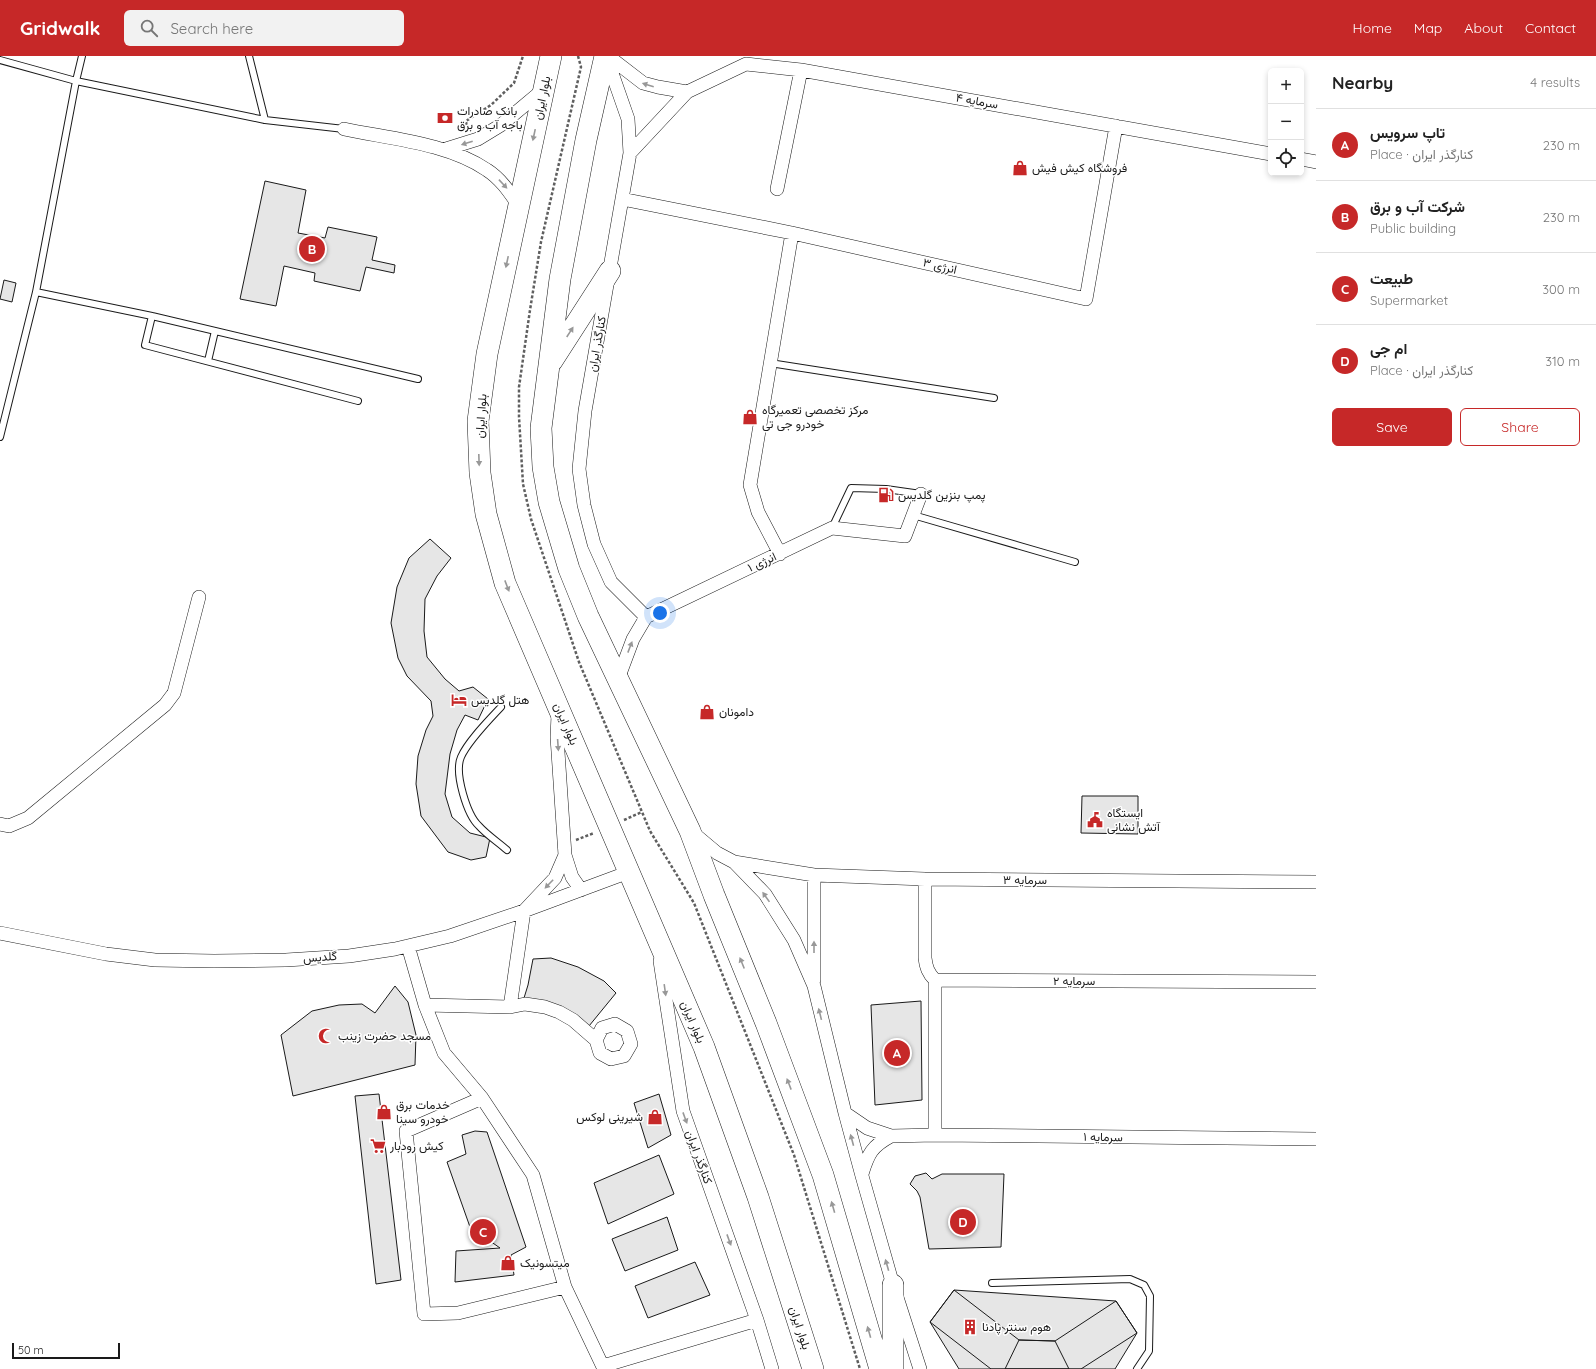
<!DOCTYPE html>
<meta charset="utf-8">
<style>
:root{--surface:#fff;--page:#f2f2f2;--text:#222;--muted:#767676;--line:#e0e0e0;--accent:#c62828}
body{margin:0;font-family:Quicksand,Vazirmatn,sans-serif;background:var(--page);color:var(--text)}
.controls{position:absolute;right:12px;top:12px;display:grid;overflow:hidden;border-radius:6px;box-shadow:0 2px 6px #0003}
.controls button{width:36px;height:36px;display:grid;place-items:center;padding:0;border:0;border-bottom:1px solid var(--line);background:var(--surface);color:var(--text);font:20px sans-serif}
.scale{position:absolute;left:12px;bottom:10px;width:108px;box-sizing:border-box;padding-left:4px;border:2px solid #1a1a1a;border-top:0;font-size:11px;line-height:14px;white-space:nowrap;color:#1a1a1a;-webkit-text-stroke:3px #fff;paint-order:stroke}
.you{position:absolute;left:660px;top:557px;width:14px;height:14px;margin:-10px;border:3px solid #fff;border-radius:50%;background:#1a73e8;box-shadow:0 0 0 6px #1a73e833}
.badge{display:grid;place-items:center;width:26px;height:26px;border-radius:50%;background:var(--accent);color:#fff;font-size:13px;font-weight:700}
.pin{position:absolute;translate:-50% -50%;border:2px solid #fff;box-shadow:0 1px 4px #0006}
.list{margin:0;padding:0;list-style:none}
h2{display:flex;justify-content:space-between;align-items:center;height:52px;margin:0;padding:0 16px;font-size:17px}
h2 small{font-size:13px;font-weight:400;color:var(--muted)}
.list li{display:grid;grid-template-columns:26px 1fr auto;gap:12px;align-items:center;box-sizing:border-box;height:72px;padding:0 16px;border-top:1px solid var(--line)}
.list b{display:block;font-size:15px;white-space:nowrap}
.list p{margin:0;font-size:13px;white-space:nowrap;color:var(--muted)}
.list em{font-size:13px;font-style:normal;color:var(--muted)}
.actions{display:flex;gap:8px;padding:12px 16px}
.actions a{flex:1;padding:9px 0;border:1px solid var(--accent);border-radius:6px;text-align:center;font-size:14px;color:var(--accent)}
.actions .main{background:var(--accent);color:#fff}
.icon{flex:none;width:22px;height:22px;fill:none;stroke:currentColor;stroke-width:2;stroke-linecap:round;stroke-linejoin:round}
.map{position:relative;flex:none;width:1316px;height:1313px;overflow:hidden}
header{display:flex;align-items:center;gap:24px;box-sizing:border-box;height:56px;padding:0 20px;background:var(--accent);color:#fff}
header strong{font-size:19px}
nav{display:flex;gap:22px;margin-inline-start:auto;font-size:14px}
.search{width:280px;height:36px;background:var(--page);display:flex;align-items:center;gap:10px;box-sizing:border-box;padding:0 14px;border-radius:6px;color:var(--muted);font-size:15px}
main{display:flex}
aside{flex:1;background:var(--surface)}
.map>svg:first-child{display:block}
</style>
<header>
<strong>Gridwalk</strong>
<div class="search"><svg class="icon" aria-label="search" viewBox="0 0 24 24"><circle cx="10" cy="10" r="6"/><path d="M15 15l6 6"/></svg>Search here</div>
<nav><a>Home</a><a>Map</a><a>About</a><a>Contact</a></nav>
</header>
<main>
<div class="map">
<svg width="1316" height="1313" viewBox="0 0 1316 1313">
<rect width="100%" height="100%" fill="#fff"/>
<path fill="#e6e6e6" stroke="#1a1a1a" d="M265,125L306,134L298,177L325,182L328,171L377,181L372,204L395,209L394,217L366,211L360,235L314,225L315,217L284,210L276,250L240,243Z
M4,224L16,227L12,246L0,243Z
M430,483L451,502L437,520L425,543L424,575L427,601L445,623L459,635L473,631L488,643L478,664L465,659L457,674L450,698L445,738L452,761L470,777L490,782L486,801L471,804L448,796L421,760L416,728L418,700L426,674L433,660L431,645L407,620L398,602L391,567L397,531L409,502Z
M1082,740H1138V778L1081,777Z
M551,902L578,911L604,925L616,937L589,970L524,942L528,929L533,903Z
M395,930L408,946L416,979L415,1009L293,1040L281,979L312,955L339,949L362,948L375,957Z
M921,945L922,1044L875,1049L871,949Z
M379,1038L401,1224L376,1228L355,1040Z
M659,1038L671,1079L648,1092L634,1047Z
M475,1075L487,1076L526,1191L511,1199L514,1219L455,1226L456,1195L500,1192L470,1171L447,1106L466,1098L462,1079Z
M659,1099L674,1138L608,1168L594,1127Z
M926,1117L932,1123L942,1118H1004L1001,1191L929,1193L920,1141L917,1135L910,1128L915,1120Z
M667,1161L678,1194L625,1215L612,1183Z
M695,1206L710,1239L648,1262L635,1230Z
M954,1234L1116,1245L1137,1277L1115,1313H959L930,1266Z
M954,1234L1019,1284L1055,1285L1116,1245L1137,1277L1081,1313H991L930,1266Z
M1019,1284L1055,1285L1069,1313H1005Z"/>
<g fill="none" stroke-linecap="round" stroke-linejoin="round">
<defs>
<path id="lane" d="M249,0L265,64
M0,4L76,25L265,64L344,73
M36,236L152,260L418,323
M152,260L145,289L358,345
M208,305L215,275
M770,307L994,342
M0,381L36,236L76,25L82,0
M913,459L1075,506
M832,472L851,432L886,433L921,438
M501,651C489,664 468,685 461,701C454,717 467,759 479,770C487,779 498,786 507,794
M992,1227L1130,1223L1144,1229L1150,1240L1149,1295L1137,1313"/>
<path id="street" d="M606,0L628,63L630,97L585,355L579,413L584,449L594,488L611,526L646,561
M608,0L643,27L658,31L687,36
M344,73C391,83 447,87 487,114C501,123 510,137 519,150
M446,93L478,83L501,69L544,33
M630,97L687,36L746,8L801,14L1271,98
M1301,103L1316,106
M777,133L801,14
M622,143L792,177L1086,243L1116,70
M780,498L758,456L750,429L792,177
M618,623L633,583L646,561L832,472L905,480L921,438
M0,768L9,770L28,762L165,649L174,637L199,541
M692,776L717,797L734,806L765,838L794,884L814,930L845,1057L862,1120L893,1229L920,1313
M565,799L572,821L581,834
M734,806L814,819L925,823L1316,826
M925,823V902C926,911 928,917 935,924L1316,926
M0,877L106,898L155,904L214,905L286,904L349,900L395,893L450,880L524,855L629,816
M408,890L425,949L444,997L482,1042L533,1119L565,1231L604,1313
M660,905L683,1055L757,1264L772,1313
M814,924V819
M935,924V1079
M425,949L510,951L525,948L545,951L559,956L573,964L596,984L600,997L611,1003L624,1000L631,988L627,975L615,968L602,972L596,984
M510,951L524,855L555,822L565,799L557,681L558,659
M482,1042L406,1075L424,1258L458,1257L565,1231
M845,1057L867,1072L891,1080L935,1079L1316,1083
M862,1118C868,1098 872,1090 891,1080
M603,1310L757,1264"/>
<path id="primary" d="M551,0L487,298L478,365L480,417L486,458L505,527L704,991L758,1141L813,1313
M605,0L586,84L560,223L541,372L543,411L549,446L569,513L588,560L690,775L714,839L766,967L823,1119L880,1313
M552,305L610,215
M893,1313V1229"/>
</defs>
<use href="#lane" stroke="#1a1a1a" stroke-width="8"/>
<use href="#street" stroke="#1a1a1a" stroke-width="14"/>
<use href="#primary" stroke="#1a1a1a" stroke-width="22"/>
<path stroke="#5f5f5f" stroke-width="2.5" stroke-dasharray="3 2" stroke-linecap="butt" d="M578,0L581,11L541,186L530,254L519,331V361L523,428L531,463L579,606L650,775L694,847L794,1099L860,1313
M467,74L466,65L491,49L514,27L523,0
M624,764L642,756
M576,784L594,777"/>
<use href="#lane" stroke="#fff" stroke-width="6"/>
<use href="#street" stroke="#fff" stroke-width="13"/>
<use href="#primary" stroke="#fff" stroke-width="21"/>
</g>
<defs><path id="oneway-solid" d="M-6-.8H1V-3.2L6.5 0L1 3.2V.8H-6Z"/></defs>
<g fill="#989898">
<use href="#oneway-solid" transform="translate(648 29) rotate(-163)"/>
<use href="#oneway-solid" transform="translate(534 79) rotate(102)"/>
<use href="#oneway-solid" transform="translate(467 87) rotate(162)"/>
<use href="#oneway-solid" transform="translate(503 128) rotate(47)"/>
<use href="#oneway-solid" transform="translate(507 206) rotate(102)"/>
<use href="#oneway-solid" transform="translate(570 276) rotate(-57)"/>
<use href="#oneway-solid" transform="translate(479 404) rotate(88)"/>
<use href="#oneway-solid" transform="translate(507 530) rotate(69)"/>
<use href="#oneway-solid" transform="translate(630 591) rotate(-69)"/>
<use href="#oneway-solid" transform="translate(558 689) rotate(86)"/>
<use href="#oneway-solid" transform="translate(549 828) rotate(134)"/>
<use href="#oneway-solid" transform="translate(766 841) rotate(-125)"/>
<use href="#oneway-solid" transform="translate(814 891) rotate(-90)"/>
<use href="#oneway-solid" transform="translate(742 907) rotate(-112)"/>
<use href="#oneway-solid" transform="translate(665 934) rotate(82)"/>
<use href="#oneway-solid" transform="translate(820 958) rotate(-104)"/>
<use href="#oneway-solid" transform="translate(789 1028) rotate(-111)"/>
<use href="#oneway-solid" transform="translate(685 1062) rotate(70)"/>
<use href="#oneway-solid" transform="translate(852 1084) rotate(-105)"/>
<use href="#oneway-solid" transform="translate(833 1151) rotate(-106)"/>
<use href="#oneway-solid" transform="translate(729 1184) rotate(70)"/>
<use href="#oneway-solid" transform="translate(887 1209) rotate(-106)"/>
<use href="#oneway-solid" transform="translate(869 1276) rotate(-106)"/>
</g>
<defs>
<symbol id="bank-bare" viewBox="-9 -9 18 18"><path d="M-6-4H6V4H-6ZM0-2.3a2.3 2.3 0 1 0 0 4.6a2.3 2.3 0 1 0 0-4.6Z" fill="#c62828" stroke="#fff" stroke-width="2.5" paint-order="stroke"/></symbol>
<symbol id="shop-bare" viewBox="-9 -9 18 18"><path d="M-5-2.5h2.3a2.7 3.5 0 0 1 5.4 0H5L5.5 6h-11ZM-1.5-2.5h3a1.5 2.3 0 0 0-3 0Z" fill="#c62828" stroke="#fff" stroke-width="2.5" paint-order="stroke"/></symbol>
<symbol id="fuel-bare" viewBox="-9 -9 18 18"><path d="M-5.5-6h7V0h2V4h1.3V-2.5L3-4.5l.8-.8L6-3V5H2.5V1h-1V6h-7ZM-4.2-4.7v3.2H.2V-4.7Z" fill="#c62828" stroke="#fff" stroke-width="2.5" paint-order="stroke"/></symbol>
<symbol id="hotel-bare" viewBox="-9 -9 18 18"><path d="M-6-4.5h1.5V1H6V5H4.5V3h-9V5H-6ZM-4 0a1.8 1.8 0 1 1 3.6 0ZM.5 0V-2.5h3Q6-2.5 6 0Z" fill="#c62828" stroke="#fff" stroke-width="2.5" paint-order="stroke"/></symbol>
<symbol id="civic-bare" viewBox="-9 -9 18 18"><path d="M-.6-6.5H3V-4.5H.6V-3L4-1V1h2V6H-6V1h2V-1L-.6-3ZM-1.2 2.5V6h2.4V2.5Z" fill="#c62828" stroke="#fff" stroke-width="2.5" paint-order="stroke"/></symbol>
<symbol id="mosque-bare" viewBox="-9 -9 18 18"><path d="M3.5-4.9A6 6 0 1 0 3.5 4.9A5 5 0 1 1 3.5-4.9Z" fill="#c62828" stroke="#fff" stroke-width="2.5" paint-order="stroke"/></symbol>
<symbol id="supermarket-bare" viewBox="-9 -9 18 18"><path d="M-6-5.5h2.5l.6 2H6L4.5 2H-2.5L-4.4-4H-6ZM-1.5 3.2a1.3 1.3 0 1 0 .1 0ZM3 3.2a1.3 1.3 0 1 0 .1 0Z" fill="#c62828" stroke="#fff" stroke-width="2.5" paint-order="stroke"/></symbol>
<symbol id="building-bare" viewBox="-9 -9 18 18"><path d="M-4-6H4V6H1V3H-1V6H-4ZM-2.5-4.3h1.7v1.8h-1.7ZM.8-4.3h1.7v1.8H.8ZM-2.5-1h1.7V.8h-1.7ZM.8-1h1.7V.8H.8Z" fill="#c62828" stroke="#fff" stroke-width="2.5" paint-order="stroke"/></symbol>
</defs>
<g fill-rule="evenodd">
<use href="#bank-bare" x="434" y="51" width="22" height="22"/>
<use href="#shop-bare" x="1009" y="101" width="22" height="22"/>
<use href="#shop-bare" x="739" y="350" width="22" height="22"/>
<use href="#fuel-bare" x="875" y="428" width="22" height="22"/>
<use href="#hotel-bare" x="448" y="633" width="22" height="22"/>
<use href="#shop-bare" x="696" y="645" width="22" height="22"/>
<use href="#civic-bare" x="1084" y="753" width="22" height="22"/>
<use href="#mosque-bare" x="315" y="969" width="22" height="22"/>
<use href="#shop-bare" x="373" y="1045" width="22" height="22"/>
<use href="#shop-bare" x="644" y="1050" width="22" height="22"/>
<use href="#supermarket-bare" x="367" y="1079" width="22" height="22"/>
<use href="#shop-bare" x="497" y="1196" width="22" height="22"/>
<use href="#building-bare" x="959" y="1260" width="22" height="22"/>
</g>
<g text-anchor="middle" stroke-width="3" stroke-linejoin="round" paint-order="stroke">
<g font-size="12" fill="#1a1a1a" stroke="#fff">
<text transform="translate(542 42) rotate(-78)" y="4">بلوار ایران</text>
<text transform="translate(977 45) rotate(10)" y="4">سرمایه ۴</text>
<text transform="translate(940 210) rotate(13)" y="4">انرژی ۳</text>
<text transform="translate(597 288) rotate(-80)" y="4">کنارگذر ایران</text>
<text transform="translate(481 360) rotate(-86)" y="4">بلوار ایران</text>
<text transform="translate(762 506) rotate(-25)" y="4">انرژی ۱</text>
<text transform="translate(566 668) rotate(67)" y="4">بلوار ایران</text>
<text x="1025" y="828">سرمایه ۳</text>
<text transform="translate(320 901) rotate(-4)" y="4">گلدیس</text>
<text x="1074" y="929">سرمایه ۲</text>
<text transform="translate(693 966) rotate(67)" y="4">بلوار ایران</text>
<text transform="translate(1103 1081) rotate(1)" y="4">سرمایه ۱</text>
<text transform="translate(699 1101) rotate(70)" y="4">کنارگذر ایران</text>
<text transform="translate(800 1272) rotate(72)" y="4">بلوار ایران</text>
</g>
<g font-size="12" fill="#1a1a1a" stroke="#fff" text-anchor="start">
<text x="457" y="59">بانک صادرات<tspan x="457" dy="14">باجه آب و برق</tspan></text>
<text x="1032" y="116">فروشگاه کیش فیش</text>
<text x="762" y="358">مرکز تخصصی تعمیرگاه<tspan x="762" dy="14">خودرو جی تی</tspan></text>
<text x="898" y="443">پمپ بنزین گلدیس</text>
<text x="471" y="648">هتل گلدیس</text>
<text x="719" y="660">دامونان</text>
<text x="1107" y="761">ایستگاه<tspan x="1107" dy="14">آتش نشانی</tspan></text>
<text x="338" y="984">مسجد حضرت زینب</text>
<text x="396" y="1053">خدمات برق<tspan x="396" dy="14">خودرو سینا</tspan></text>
<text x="643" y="1065" text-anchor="end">شيرينی لوكس</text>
<text x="390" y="1094">کیش رودبار</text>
<text x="520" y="1211">میتسونیک</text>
<text x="982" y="1275">هوم سنتر پادنا</text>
</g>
</g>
</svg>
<div class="controls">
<button>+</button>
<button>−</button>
<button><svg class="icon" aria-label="locate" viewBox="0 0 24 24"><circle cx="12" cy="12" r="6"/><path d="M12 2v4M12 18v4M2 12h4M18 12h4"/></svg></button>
</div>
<div class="scale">50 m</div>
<div class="you"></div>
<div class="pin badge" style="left:897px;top:997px">A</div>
<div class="pin badge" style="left:312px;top:193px">B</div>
<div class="pin badge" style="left:483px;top:1176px">C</div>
<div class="pin badge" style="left:963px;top:1166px">D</div>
</div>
<aside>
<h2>Nearby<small>4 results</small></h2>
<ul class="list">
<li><span class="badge">A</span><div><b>تاپ سرویس</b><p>Place · کنارگذر ایران</p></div><em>230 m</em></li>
<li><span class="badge">B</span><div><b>شرکت آب و برق</b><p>Public building</p></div><em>230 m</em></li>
<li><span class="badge">C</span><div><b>طبیعت</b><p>Supermarket</p></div><em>300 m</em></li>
<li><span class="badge">D</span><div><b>ام جی</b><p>Place · کنارگذر ایران</p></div><em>310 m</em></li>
</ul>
<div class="actions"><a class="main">Save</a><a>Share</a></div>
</aside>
</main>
